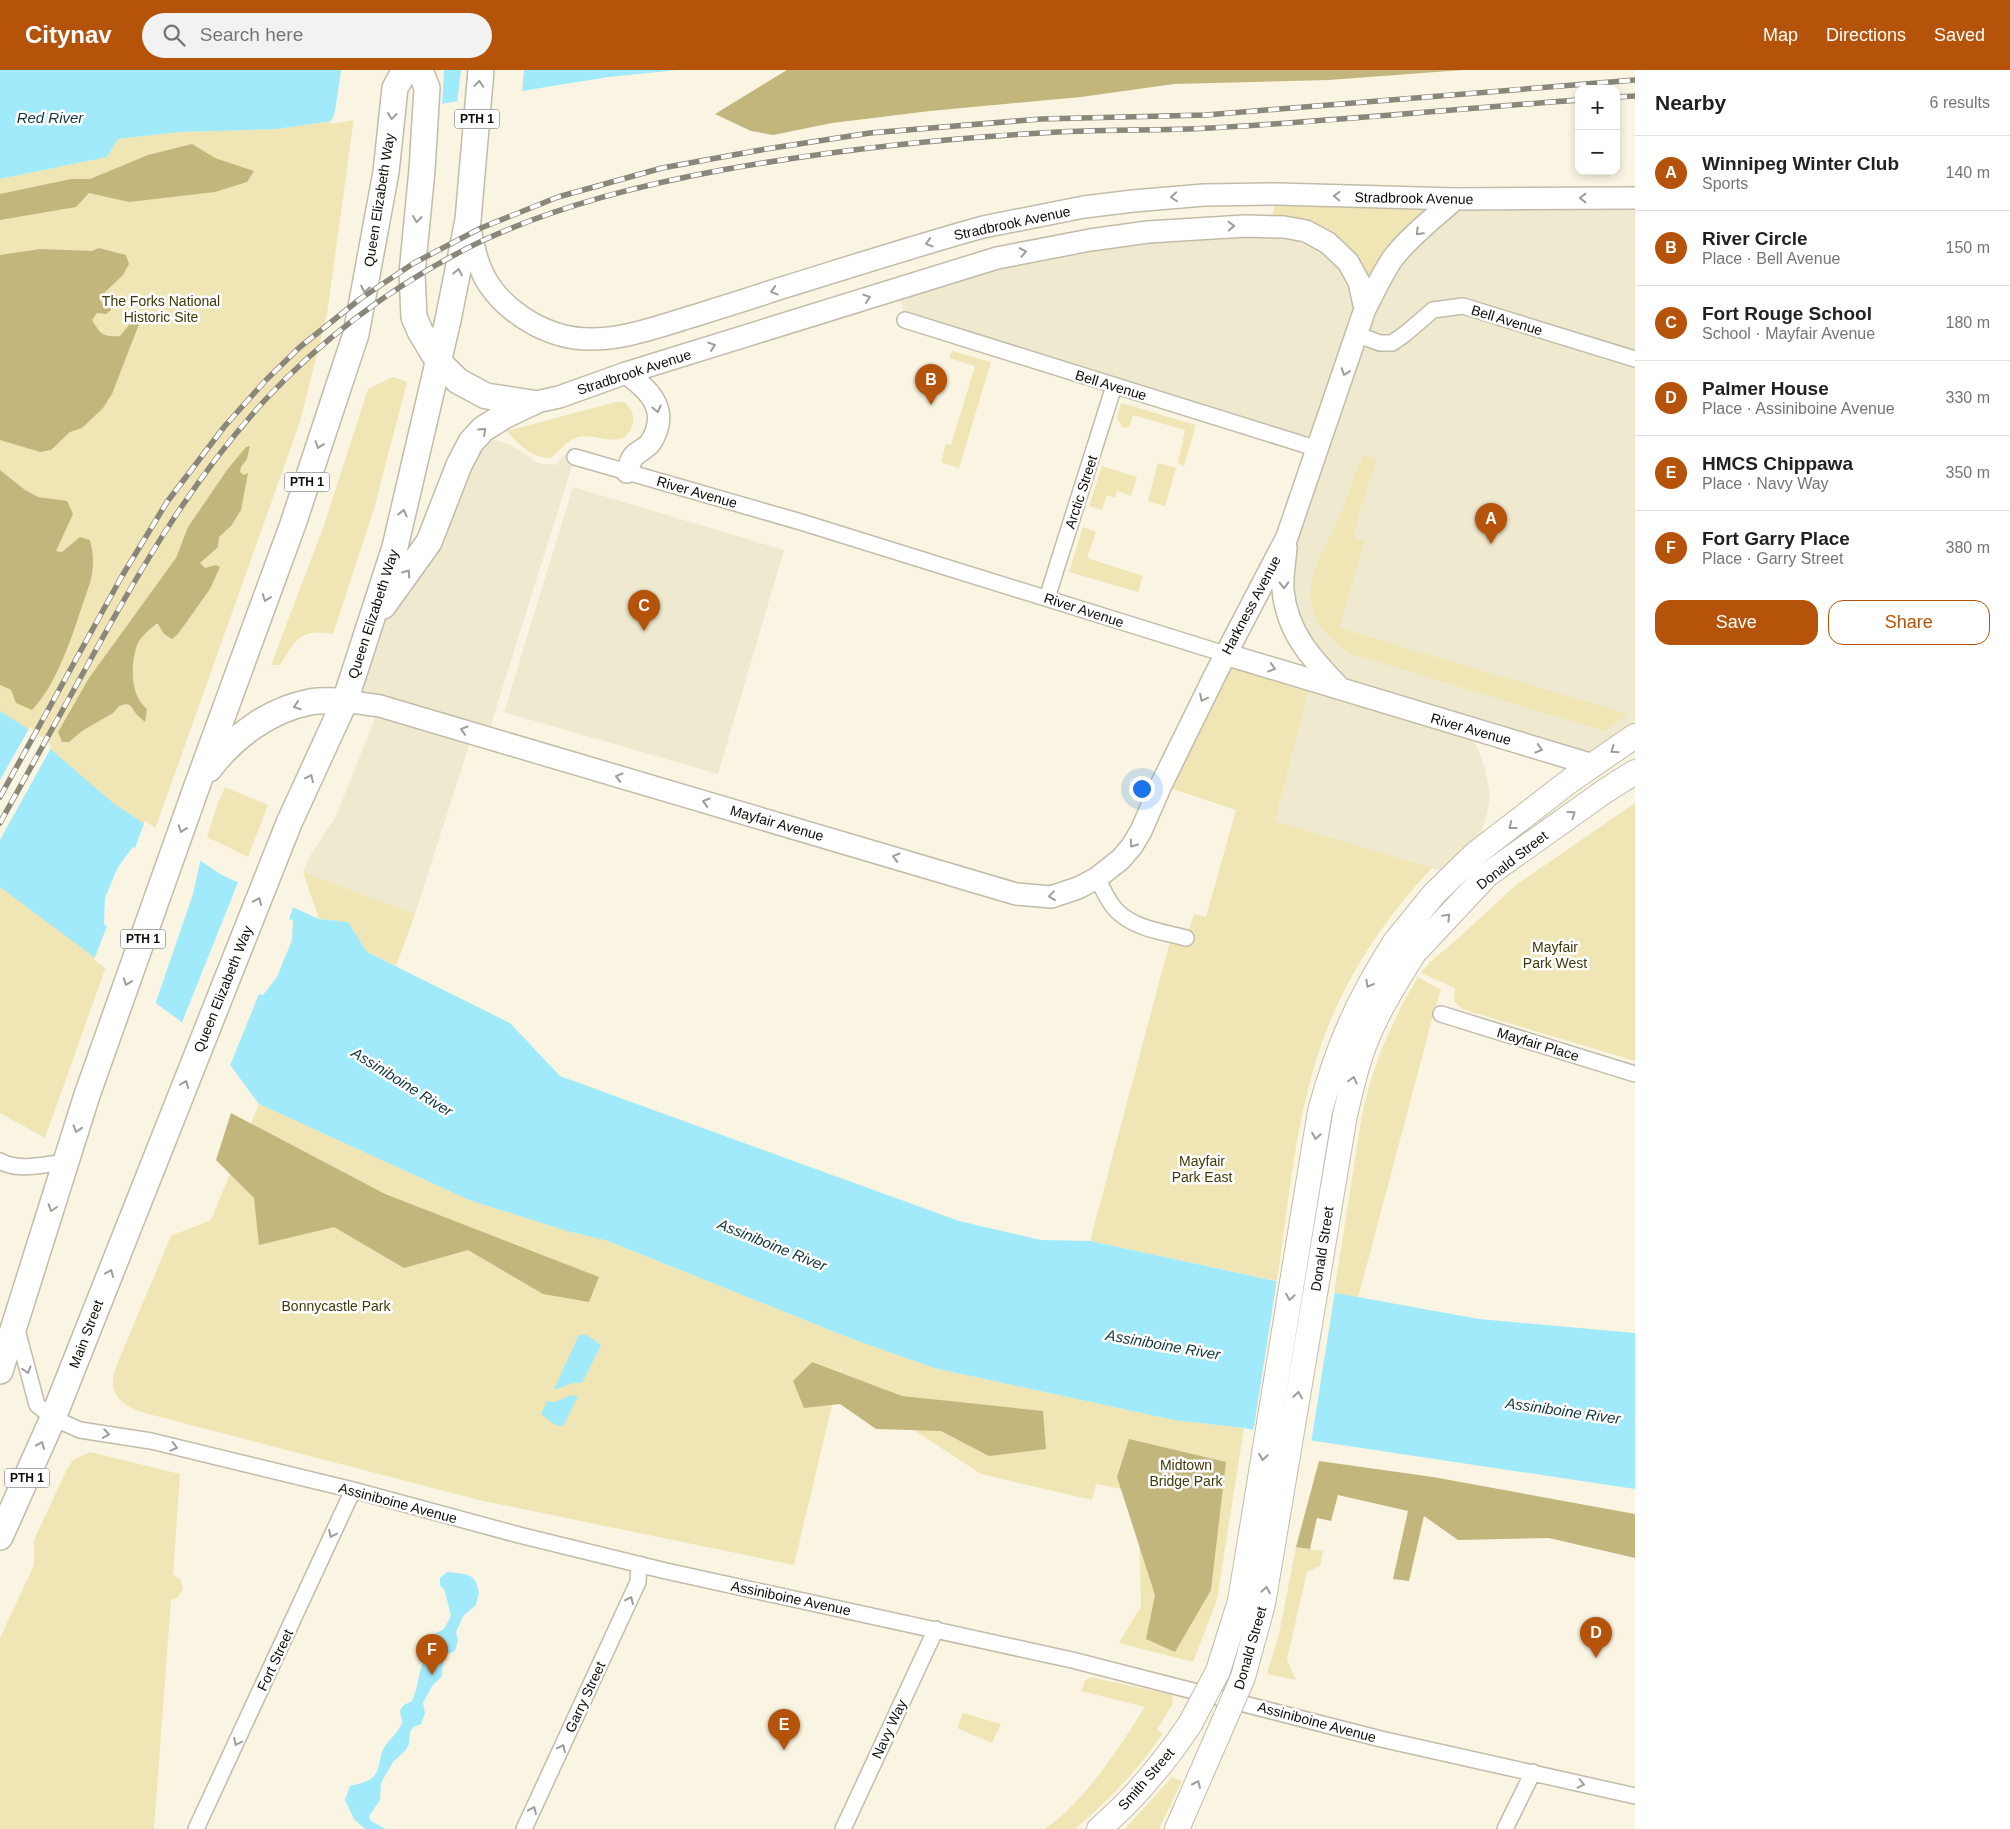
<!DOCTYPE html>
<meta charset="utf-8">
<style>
:root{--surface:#fff;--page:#f2f2f2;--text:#202124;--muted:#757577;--line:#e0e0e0;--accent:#b45309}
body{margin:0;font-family:Helvetica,sans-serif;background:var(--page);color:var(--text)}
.controls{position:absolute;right:15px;top:15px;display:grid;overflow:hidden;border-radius:10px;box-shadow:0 2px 8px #0003}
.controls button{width:45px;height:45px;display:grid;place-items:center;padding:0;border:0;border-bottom:1px solid var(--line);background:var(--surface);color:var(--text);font:25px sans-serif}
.you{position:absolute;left:1141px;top:718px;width:18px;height:18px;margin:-12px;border:4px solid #fff;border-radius:50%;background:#1a73e8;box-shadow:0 0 0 8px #1a73e833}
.badge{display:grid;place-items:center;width:32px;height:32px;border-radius:50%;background:var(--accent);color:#fff;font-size:16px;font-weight:700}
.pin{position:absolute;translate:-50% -41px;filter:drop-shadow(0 1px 2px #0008)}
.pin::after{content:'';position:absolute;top:26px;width:18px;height:15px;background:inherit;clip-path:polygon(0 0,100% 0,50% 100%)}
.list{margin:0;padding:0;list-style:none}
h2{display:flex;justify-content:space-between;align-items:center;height:65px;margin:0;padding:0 20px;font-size:21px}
h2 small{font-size:16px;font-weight:400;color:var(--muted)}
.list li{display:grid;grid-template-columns:32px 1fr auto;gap:15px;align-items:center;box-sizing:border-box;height:75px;padding:0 20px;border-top:1px solid var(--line)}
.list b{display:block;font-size:19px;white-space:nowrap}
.list p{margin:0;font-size:16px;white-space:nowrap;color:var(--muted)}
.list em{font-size:16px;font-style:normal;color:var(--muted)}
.actions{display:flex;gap:10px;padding:15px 20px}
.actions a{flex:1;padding:11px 0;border:1px solid var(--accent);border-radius:15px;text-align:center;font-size:18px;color:var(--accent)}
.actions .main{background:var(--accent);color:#fff}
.icon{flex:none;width:28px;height:28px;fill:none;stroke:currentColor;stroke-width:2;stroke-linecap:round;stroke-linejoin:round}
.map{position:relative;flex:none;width:1635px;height:1759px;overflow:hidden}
header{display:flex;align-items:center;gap:30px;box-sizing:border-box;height:70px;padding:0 25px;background:var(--accent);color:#fff}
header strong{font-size:24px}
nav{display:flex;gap:28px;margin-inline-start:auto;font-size:18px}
.search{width:350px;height:45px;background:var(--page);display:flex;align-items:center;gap:12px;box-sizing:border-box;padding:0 18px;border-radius:28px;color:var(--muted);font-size:19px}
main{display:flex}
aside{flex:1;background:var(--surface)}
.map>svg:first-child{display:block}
</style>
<header>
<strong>Citynav</strong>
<div class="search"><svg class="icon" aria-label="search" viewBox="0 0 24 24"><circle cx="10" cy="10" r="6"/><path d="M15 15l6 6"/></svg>Search here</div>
<nav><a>Map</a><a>Directions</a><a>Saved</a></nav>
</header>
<main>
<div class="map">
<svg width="1635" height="1759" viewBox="0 0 1635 1759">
<rect width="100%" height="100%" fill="#faf5e2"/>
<path fill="#efe9cf" d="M1635,128V666L1593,695L1459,656L1477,676L1485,699L1490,725L1487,744L1475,784L1454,805L1275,751L1311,610L1309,586L1283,520L1317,379L905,250L898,218L997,188L1284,157L1380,209L1455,129Z
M483,359L492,369L511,375L538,393L556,395L570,378L575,387L487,667L473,663L415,844L303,802L310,786L336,746L380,636L345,631L369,557Z
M573,417L784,480L718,704L504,642Z"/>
<path fill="#f0e5b5" d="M354,48L327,244L300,352L45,1068L0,1043V109L107,87L118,69L180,62L276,59Z
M1278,124L1455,129L1421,159L1365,239L1340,183L1269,156Z
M952,281L991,292L959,398L941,392L946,374L951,375L975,296L949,288Z
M393,307L407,312L374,439L333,564C299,558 296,570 280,595H271L323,458L368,319Z
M616,332H624C630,337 635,345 633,353C626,383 596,362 578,367C566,370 560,382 550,388C534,389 516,373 507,361Z
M1121,333L1196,355L1184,396L1178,393L1185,360L1133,345L1129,357L1123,358L1117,349Z
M1365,385L1377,389L1359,443L1354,468L1365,471L1339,558L1628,644L1604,661L1352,584C1323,568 1303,540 1313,506C1318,487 1330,468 1338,450C1347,429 1354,407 1363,386Z
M1158,393L1176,398L1165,436L1148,431Z
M1102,396L1137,407L1131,426L1117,421L1115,428L1107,425L1102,440L1089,436Z
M1083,457L1096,462L1087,488L1143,506L1138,522L1069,502Z
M1225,584L1311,610L1275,751L1432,798C1381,852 1341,914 1318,984C1295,1055 1288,1137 1277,1211L1090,1171L1172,864L1186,868L1194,844L1206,847L1236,740L1161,715Z
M225,717L268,735L248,787L207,767L218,733Z
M1635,733V991L1462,939L1454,931L1455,918L1421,903L1430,892L1455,871L1516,815Z
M303,802L415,844L396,896L367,882L348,852L319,849Z
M1418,907L1441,920L1434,942L1358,1228L1334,1223L1362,1045L1370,1013L1382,978L1402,935Z
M259,1034L469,1130L567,1161L608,1171L847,1267L934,1298L1174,1350L1244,1358L1217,1530L1193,1592L1119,1573L1141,1536L1138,1422L1096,1414L1092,1430L981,1404L839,1311L843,1289L794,1495L479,1430L141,1342C119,1333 108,1324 115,1299L171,1166L211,1150Z
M90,1382L180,1404L173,1504L181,1510L183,1519L178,1527L171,1530L154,1759H0V1568L34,1495V1470L67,1399L73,1390Z
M1296,1477L1323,1481L1320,1496L1307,1502L1287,1589L1296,1610L1267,1604L1279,1564Z
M1089,1608H1094L1173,1625L1172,1635L1157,1660L1163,1663C1138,1700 1109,1730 1075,1759H1045C1086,1730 1118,1679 1145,1637L1081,1621L1085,1611Z
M963,1643L1001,1654L992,1673L957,1658Z
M1172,1707L1182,1711L1159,1759H1125Z"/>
<path fill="#c3b67d" d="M787,0H1463L1329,10L1174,14L1081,27L930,41L832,53L773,65L751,61L715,44Z
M192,74L215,88L254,101L247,112L215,122L129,132L89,123L76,137L0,150V124L71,109H90L148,85Z
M99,178L126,185L129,194L123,205L99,228L102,233L110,235L111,240L106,244L97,243L92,250C101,265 103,267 120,266L133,250L139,254L112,324L103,338L82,358L70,362L51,380L40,382L0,370V185L40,179L92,181Z
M250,376L247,389L241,397L240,402L244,405L248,403L241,440L231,456L219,467L218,477L200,493L205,498L216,495L220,497L210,519L178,564L172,569L164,564L158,554H156C150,559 140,567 137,575C131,593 129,625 147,639L145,652L137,645L130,635L126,634L119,636L113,643L82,661L69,672H62L58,662L89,608L176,488L188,457L227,400L246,377Z
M0,400L25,420L38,427L67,431L73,444L56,481L62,482L80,467L90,470C94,485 94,499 90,513C76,552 61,610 32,640L16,633L11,620L0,615Z
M231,1043L385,1124L599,1207L589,1232L543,1224L468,1180L404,1198L334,1157L259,1175L254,1128L216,1090Z
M812,1292L902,1326L1043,1341L1046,1379L989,1386L941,1361L876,1359L840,1334L804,1338L793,1311Z
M1129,1369L1226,1392L1211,1520L1175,1582L1146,1569L1155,1525L1117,1407Z
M1319,1391L1433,1407L1635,1444V1488L1549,1468L1458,1470L1424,1446L1409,1511L1393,1509L1408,1441L1338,1425L1331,1451L1317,1448L1310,1479L1296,1477Z"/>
<path fill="#a0eafc" d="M0,0H678L608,7L354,48L276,59L180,62L118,69L107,87L0,109Z
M0,641L25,657L113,733L222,805L319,849L348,852L367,882L510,953L560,1006L959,1151L1041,1170L1090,1171L1308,1218L1479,1249L1635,1263V1419L1275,1365L1244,1358L1174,1350L934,1298L847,1267L608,1171L567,1161L469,1130L259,1034L219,980L0,817Z
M579,1265H587L601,1275L582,1313C571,1311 564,1318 554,1319Z
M572,1325L578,1326L563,1356L555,1355L541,1344L547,1331L555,1332Z
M447,1502L465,1504L472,1507L476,1512L479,1523L476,1535L463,1546L456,1562L458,1570L455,1581L446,1585L443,1591L442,1606L432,1616L423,1633L425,1643L421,1654L413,1657L410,1662L409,1674L406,1680L393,1692L381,1713L380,1730L369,1746L371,1751L386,1759H365L354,1749L345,1730L350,1716C356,1714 364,1713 369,1710C380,1704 379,1692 382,1682C386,1671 400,1662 402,1652C402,1649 400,1644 400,1640L404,1635L412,1631C418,1618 418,1606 423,1592L432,1588L435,1581L432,1572L436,1563L444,1559L451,1546L445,1521L440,1515V1508Z"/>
<path fill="#faf5e2" d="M341,0H444L442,36L330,54L335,42Z
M461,0H524L522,23L457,34Z
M30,657L52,676L0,770V710Z
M145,751L201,788L193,824L155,935L94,890L107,856L104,854L105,828L118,797L133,777L135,778Z
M239,810L294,835L289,849L293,850L292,870L277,907L263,925L259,924L229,998L217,981L181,955Z
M1277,1209L1335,1221L1311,1373L1253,1363Z"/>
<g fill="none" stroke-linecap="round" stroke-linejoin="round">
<defs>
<path id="minor" d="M905,250L1318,379
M1358,265L1380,273H1392L1405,264L1433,240L1463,236L1635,289
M575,387L801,452L1225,584
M1047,528L1114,316
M1097,808C1103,819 1108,832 1117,841C1135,859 1164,862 1186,868
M1441,944L1635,1004
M0,1091C18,1102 46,1094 66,1092
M16,1256L37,1335L53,1348L80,1360L151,1371L353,1420L519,1465L666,1501L1072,1590L1381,1669L1635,1726
M196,1759L353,1420
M524,1759L638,1512L639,1494
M843,1759L936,1559
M1505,1759L1533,1702"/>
<path id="secondary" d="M469,153C472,167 474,183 480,197C492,229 525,254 557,264C601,278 648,260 690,247C716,239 743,231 769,222C840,200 911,177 983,157L1084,137L1133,131L1204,125L1278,124L1455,129L1635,128
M626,303C651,321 670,341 651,372C646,379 638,381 633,387C630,391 629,398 627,402
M532,333L559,327L626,303L997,188L1090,170L1148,162L1245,156L1284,157L1306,161L1328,173L1348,192L1359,212L1365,239
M1286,477C1285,491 1282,506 1283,520C1287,563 1312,589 1340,618
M1225,584L1593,695
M345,631L380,636L1016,824L1051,827L1078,818L1097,808L1121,789L1132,776L1141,761L1161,715L1216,603L1287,467L1365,239C1374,222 1382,204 1393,188C1410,166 1434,148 1455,129"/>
<path id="primary" d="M1395,872L1434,824L1475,784L1571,710L1635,666
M1414,883L1487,805L1605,721L1635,702
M1099,1759C1134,1729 1164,1693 1190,1654
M1177,1759L1218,1665"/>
<path id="trunk" d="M420,0L427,18L422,100L412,203L414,247L420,261L438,291L458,311L486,326L532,333
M383,536L429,472L459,395L471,372L483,359L504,346L531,333
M209,699C233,667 269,640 310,632C321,630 334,631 345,631
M0,1301L87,1025L198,713L293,454L356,264L386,102L395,18L405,0
M0,1467L53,1348L289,753L345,631L395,477L448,250L468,150L481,0"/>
</defs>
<use href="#minor" stroke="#c1bcaa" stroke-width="18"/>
<use href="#secondary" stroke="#c1bcaa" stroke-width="24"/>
<use href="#primary" stroke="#c1bcaa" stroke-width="26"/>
<use href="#trunk" stroke="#c1bcaa" stroke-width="28"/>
<use href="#minor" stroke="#fff" stroke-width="15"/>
<use href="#secondary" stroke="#fff" stroke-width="21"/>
<use href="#primary" stroke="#fff" stroke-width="24"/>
<use href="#trunk" stroke="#fff" stroke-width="25"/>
<defs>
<path id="rail" d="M1616,27L1635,26
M0,727L122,506L167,432L224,357L266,310L300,277L360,229L414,193L481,158L558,127L662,98L766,79L870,63L1041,49L1206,45L1635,10
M0,753C29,700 58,648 87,596C139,501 192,409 266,329C328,263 404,208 486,169C561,135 641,115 722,100C827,81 934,69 1041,63C1097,59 1154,61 1211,58C1334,51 1456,39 1579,30"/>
</defs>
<use href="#rail" stroke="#8a877a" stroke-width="5.5"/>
<use href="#rail" stroke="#fff" stroke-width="4" stroke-dasharray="11" stroke-linecap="butt"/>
<defs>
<path id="primary-bridge" d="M1190,1654L1218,1601L1240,1531L1320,1041C1338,975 1358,930 1395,872
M1218,1665L1243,1607L1263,1534L1345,1045C1351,1020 1356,995 1366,971C1378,940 1397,911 1414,883"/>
</defs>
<use href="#primary-bridge" stroke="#c1bcaa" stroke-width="26" stroke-linecap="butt"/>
<use href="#primary-bridge" stroke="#fff" stroke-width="24"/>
</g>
<defs><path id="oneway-chevron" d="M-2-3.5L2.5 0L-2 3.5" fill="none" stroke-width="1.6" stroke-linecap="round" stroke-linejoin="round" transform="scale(1.25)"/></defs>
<g stroke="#9e9d9b">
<use href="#oneway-chevron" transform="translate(479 14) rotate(-86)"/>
<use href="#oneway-chevron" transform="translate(392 46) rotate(96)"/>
<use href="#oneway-chevron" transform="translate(1337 126) rotate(-178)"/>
<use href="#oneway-chevron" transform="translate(1174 127) rotate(175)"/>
<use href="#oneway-chevron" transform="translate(1583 128) rotate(180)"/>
<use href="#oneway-chevron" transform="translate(417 149) rotate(96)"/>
<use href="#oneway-chevron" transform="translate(1231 156) rotate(-2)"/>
<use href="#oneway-chevron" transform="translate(1419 162) rotate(135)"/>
<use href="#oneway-chevron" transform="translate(929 173) rotate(163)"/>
<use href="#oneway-chevron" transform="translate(1023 182) rotate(-12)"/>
<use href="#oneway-chevron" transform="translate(458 202) rotate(-79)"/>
<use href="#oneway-chevron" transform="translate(365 219) rotate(101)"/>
<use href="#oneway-chevron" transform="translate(774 221) rotate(163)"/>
<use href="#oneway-chevron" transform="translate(867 228) rotate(-18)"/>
<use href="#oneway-chevron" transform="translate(712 276) rotate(-18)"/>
<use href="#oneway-chevron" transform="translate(1345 302) rotate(109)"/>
<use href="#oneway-chevron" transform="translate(657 339) rotate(77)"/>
<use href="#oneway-chevron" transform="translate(483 361) rotate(-42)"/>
<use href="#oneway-chevron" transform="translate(319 375) rotate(109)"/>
<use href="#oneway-chevron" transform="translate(403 443) rotate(-77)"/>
<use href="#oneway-chevron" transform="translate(407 503) rotate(-55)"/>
<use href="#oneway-chevron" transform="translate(1284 515) rotate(89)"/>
<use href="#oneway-chevron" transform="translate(266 528) rotate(110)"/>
<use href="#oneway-chevron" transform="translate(1272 598) rotate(17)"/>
<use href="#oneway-chevron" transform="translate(1203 628) rotate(116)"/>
<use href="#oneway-chevron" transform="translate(297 636) rotate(162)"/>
<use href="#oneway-chevron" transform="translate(464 660) rotate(-164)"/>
<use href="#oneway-chevron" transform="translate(1539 679) rotate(16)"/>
<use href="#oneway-chevron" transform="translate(1614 680) rotate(145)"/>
<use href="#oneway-chevron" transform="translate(619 707) rotate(-164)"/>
<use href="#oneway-chevron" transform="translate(310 708) rotate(-65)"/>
<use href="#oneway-chevron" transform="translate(706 732) rotate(-164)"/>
<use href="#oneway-chevron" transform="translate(1572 744) rotate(-36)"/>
<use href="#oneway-chevron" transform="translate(1512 756) rotate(142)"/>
<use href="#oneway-chevron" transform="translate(182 759) rotate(110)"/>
<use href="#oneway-chevron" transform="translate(1133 774) rotate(125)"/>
<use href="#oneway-chevron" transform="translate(896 787) rotate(-164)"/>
<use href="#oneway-chevron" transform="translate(1052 826) rotate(173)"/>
<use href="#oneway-chevron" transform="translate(258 831) rotate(-68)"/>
<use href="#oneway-chevron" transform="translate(1447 847) rotate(-46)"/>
<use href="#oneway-chevron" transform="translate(127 912) rotate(110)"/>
<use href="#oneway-chevron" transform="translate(1369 914) rotate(119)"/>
<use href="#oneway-chevron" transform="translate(1353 1010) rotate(-75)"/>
<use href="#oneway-chevron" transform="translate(185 1014) rotate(-68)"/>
<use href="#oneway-chevron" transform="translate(77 1059) rotate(107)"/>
<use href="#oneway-chevron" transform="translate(1316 1066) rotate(99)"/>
<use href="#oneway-chevron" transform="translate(52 1138) rotate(108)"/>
<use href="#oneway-chevron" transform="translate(110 1203) rotate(-68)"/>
<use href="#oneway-chevron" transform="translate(1290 1227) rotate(99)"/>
<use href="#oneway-chevron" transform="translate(27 1300) rotate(75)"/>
<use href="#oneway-chevron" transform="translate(1298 1325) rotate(-81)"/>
<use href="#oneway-chevron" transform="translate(106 1364) rotate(9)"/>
<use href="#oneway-chevron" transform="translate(41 1375) rotate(-66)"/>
<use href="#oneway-chevron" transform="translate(174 1377) rotate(14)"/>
<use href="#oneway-chevron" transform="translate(1263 1387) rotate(99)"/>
<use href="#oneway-chevron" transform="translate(332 1464) rotate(115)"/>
<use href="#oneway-chevron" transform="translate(1266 1520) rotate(-81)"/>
<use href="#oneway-chevron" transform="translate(630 1530) rotate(-65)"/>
<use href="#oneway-chevron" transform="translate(237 1672) rotate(115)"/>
<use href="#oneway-chevron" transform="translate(562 1678) rotate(-65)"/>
<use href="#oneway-chevron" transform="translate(1197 1714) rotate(-66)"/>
<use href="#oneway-chevron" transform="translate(1581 1714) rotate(13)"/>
<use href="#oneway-chevron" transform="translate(533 1740) rotate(-65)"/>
</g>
<g text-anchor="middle" stroke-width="5" stroke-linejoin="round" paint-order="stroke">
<g fill="#fff" stroke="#565451" stroke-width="1">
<rect x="454.5" y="39.5" width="45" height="19" rx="4"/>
<rect x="284.5" y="402.5" width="45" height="19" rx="4"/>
<rect x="120.5" y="859.5" width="45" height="19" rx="4"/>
<rect x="4.5" y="1398.5" width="45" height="19" rx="4"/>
</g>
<g font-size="12" font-weight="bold" fill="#0d0b06">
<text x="477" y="53">PTH 1</text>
<text x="307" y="416">PTH 1</text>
<text x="143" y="873">PTH 1</text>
<text x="27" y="1412">PTH 1</text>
</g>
<g font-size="14" fill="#0d0b06" stroke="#fff">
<text transform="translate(1414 128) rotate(1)" y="5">Stradbrook Avenue</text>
<text transform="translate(379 130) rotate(-81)" y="5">Queen Elizabeth Way</text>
<text transform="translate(1012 153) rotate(-12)" y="5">Stradbrook Avenue</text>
<text transform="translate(1507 250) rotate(17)" y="5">Bell Avenue</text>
<text transform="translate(634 302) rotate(-18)" y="5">Stradbrook Avenue</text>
<text transform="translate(1111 315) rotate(17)" y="5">Bell Avenue</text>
<text transform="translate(697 422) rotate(16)" y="5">River Avenue</text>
<text transform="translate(1081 422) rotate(-72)" y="5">Arctic Street</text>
<text transform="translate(1251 535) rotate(-62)" y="5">Harkness Avenue</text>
<text transform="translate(1084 540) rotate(18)" y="5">River Avenue</text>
<text transform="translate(373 544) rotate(-72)" y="5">Queen Elizabeth Way</text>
<text transform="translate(1471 659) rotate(16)" y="5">River Avenue</text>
<text transform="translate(777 753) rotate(16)" y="5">Mayfair Avenue</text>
<text transform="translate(1512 790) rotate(-38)" y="5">Donald Street</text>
<text transform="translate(223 919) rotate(-68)" y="5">Queen Elizabeth Way</text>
<text transform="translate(1538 974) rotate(17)" y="5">Mayfair Place</text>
<text transform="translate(1322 1179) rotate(-81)" y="5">Donald Street</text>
<text transform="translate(86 1264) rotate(-69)" y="5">Main Street</text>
<text transform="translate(398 1433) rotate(15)" y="5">Assiniboine Avenue</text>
<text transform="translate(791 1528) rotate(12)" y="5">Assiniboine Avenue</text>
<text transform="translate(1250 1578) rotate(-74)" y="5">Donald Street</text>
<text transform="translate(275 1590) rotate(-65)" y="5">Fort Street</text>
<text transform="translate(585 1627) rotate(-65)" y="5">Garry Street</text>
<text transform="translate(1317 1652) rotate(15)" y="5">Assiniboine Avenue</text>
<text transform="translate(889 1659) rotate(-65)" y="5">Navy Way</text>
<text transform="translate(1146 1709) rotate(-49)" y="5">Smith Street</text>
</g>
<g font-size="14" fill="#413707" stroke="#fff">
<text x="161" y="236">The Forks National<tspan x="161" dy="16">Historic Site</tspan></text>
<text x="1555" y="882">Mayfair<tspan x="1555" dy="16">Park West</tspan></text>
<text x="1202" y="1096">Mayfair<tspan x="1202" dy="16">Park East</tspan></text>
<text x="336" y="1241">Bonnycastle Park</text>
<text x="1186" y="1400">Midtown<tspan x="1186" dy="16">Bridge Park</tspan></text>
</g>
<g font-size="15" font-style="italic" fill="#11353d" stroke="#fff">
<text x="50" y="53">Red River</text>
<text transform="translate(402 1012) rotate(32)" y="5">Assiniboine River</text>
<text transform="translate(772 1175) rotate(22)" y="5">Assiniboine River</text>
<text transform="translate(1163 1275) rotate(10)" y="5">Assiniboine River</text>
<text transform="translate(1563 1341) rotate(8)" y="5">Assiniboine River</text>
</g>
</g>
</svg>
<div class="controls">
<button>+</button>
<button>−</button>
</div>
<div class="you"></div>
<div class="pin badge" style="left:1491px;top:474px">A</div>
<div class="pin badge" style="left:931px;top:335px">B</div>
<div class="pin badge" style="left:644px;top:561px">C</div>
<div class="pin badge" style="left:1596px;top:1588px">D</div>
<div class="pin badge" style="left:784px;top:1680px">E</div>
<div class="pin badge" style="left:432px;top:1605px">F</div>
</div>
<aside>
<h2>Nearby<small>6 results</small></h2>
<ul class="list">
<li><span class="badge">A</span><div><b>Winnipeg Winter Club</b><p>Sports</p></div><em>140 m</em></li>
<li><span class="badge">B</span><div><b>River Circle</b><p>Place · Bell Avenue</p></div><em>150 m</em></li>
<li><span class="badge">C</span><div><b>Fort Rouge School</b><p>School · Mayfair Avenue</p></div><em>180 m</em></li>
<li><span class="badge">D</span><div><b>Palmer House</b><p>Place · Assiniboine Avenue</p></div><em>330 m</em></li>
<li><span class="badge">E</span><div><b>HMCS Chippawa</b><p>Place · Navy Way</p></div><em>350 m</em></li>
<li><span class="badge">F</span><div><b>Fort Garry Place</b><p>Place · Garry Street</p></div><em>380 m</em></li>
</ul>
<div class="actions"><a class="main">Save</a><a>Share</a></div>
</aside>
</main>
